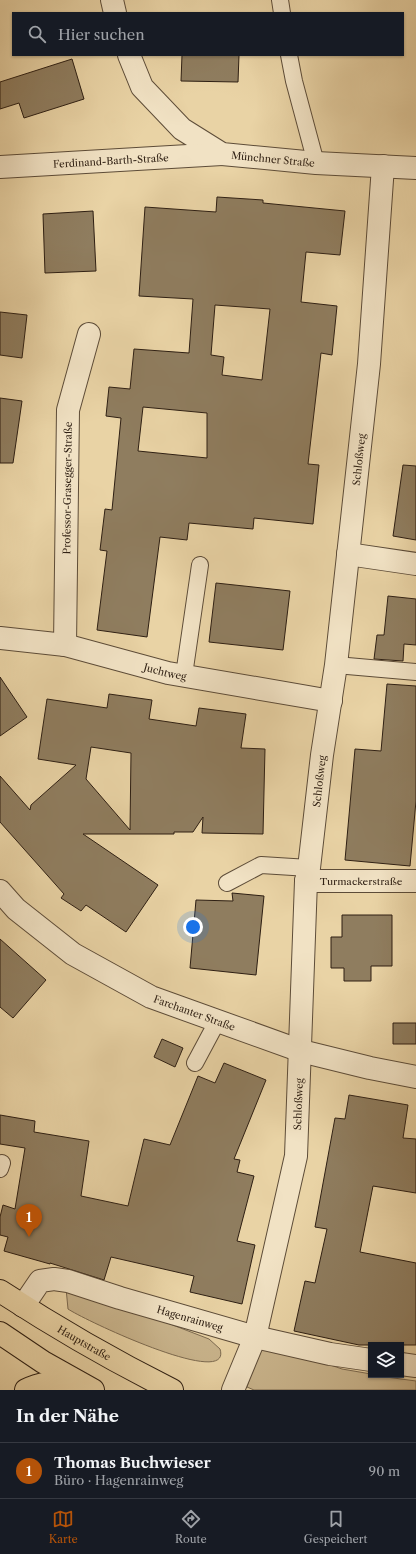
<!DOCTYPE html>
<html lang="de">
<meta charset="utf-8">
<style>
:root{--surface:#171b24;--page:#242831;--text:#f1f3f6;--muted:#9ea1a6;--line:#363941;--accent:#b45309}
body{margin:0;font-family:"Libre Caslon Text",serif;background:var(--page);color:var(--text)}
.controls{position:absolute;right:12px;bottom:12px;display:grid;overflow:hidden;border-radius:0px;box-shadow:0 1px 3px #0004}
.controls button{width:36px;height:36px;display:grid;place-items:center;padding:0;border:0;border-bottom:1px solid var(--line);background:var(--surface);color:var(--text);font:20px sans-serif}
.you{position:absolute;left:193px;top:927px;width:14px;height:14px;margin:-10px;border:3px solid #fff;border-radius:50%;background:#1a73e8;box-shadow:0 0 0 6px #1a73e833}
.badge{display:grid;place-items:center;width:26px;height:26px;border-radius:50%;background:var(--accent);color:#fff;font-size:13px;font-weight:700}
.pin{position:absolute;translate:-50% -33px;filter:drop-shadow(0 1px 2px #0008)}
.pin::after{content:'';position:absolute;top:21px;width:14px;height:12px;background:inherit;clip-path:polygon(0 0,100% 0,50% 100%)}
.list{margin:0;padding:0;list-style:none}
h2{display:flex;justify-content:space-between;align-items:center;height:52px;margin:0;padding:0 16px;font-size:17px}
h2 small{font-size:13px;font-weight:400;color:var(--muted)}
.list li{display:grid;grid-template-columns:26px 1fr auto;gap:12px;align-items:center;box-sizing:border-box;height:56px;padding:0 16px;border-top:1px solid var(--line)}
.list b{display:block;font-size:15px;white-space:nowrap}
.list p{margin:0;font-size:13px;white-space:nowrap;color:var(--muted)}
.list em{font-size:13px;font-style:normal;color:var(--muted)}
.icon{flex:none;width:22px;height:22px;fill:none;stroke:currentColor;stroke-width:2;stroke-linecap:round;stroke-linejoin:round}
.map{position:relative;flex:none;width:416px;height:1390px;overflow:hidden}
.search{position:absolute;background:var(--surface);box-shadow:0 1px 3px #0004;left:12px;right:12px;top:12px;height:44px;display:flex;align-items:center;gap:10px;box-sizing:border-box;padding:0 14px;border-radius:0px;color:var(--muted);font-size:15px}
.sheet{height:108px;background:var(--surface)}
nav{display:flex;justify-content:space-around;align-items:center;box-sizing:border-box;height:56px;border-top:1px solid var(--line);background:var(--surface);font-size:11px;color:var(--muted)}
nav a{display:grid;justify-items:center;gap:2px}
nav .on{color:var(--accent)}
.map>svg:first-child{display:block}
</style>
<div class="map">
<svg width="416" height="1390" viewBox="0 0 416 1390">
<rect width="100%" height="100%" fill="#e9d3a5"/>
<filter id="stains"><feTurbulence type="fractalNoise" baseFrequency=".005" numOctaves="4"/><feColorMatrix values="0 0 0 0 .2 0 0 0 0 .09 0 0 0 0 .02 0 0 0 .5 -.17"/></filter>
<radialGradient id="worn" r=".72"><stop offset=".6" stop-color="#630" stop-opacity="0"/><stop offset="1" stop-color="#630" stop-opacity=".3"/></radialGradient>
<path fill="#c9b48c" stroke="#7c6a50" d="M66,1288L95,1295L209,1339L220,1349C233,1390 86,1321 68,1309Z
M260,1344L316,1360L342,1369L371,1374V1375L416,1381V1390H254L247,1387Z"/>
<path fill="#8f7d5f" stroke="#2e1f13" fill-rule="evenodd" d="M182,55H239L238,82L181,81Z
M72,59L84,99L24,118L19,103L0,109V82Z
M217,197L263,200V203L345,211L340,255L306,252L301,302L337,306L332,355L321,353L308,464L319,465L313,524L254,518L253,529L189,523L187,540L160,537L147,637L97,630L107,551L100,550L105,509L112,510L121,418L106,416L109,387L130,389L134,349L189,353L193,299L139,296L145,207L216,212ZM215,305L270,309L262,380L222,375L224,357L211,355ZM143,407L207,413V458L138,451Z
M93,211L96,271L45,273L43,214Z
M0,312L27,315L22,358L0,355Z
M0,398L22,401L13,463H0Z
M403,465L416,466V540L393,536Z
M216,583L290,591L283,650L209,642Z
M388,596L416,599V645L404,644L403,661L374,659L377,635H384Z
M0,677L27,717L0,736Z
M387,684L416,686V801L410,866L345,860L355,749L381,751Z
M109,694L152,700L149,719L196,726L199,708L246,714L241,748L265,749L263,834L202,833L203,817L193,832H174V834H83L158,885L126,932L86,905L81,911L61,898L64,894L0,822V776L30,810L31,805L76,765L38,759L47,699L107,708ZM91,747L131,753L130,830L86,779Z
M232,893L264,896L256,975L190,968L196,900L233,901Z
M342,915H392V966H371V981H344V968H331V937H342Z
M0,939L46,980L13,1018L0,1007Z
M393,1023H416V1044H393Z
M162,1039L183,1048L175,1067L154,1057Z
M224,1063L266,1080L234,1159L240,1160L237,1172L254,1176L237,1241L255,1245L242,1304L190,1292L194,1276L111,1257L104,1280L50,1263V1264L4,1251L8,1237L0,1235V1217L3,1205L15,1209L25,1148L0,1144V1115L35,1121L34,1132L89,1141L81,1196L128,1206L144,1139L170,1145L198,1076L215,1083Z
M349,1095L408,1105L403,1138L416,1139V1193L373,1186L360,1252L416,1263V1345H359L294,1331L305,1281L315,1283L327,1229L315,1227L335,1118L345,1119Z"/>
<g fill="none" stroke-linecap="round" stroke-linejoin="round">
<defs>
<path id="lane" d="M280,0L282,13
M289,55L294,81L316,163
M336,665L416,672
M184,675L200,565
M227,883L261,865L309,868
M195,1063L218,1020
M0,1169L2,1163"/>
<g id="street">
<path d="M112,0L115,13"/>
<path id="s1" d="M129,55L142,87L182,129L222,154L316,163L416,168"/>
<path id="s2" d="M0,167L222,154"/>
<path d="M348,554L416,564"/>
<path id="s3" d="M0,638L65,645L168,673L331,701"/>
<path id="s4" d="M65,645L68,410L89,334"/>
<path id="s5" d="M306,881H416"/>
<path id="s6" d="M0,891L16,909L73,954L151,997L301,1051L370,1068L416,1077"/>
<path id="s7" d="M23,1306L40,1281L54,1279L68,1281L120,1298L255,1337L330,1354L371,1360"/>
<path d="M401,1364L416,1366"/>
<path id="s8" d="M233,1390L255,1337L296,1156L306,881L309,868L322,755L336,665L369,364L383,166"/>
</g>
<g id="primary">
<path id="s9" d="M0,1291C55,1327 112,1360 172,1390"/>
<path d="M0,1333L43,1362L93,1390"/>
<path d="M26,1390C42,1382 58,1382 75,1381"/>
</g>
</defs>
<use href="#lane" stroke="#5d4c38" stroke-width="18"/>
<use href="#street" stroke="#5d4c38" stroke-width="24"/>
<use href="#primary" stroke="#2e1f13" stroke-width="24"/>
<use href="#lane" stroke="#f1e2c4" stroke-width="16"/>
<use href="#street" stroke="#f1e2c4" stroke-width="22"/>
<use href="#primary" stroke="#e9d3a5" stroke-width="22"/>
</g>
<g text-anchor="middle" stroke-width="3" stroke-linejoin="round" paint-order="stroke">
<g font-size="10" fill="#2e1f13" stroke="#f1e2c4">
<text dy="4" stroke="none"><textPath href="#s1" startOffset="191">Münchner Straße</textPath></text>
<text dy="4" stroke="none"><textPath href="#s2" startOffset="111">Ferdinand-Barth-Straße</textPath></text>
<text dy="4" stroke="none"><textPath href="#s8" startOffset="943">Schloßweg</textPath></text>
<text dy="4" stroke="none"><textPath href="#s4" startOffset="157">Professor-Grasegger-Straße</textPath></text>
<text dy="4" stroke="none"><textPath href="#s3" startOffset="169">Juchtweg</textPath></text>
<text dy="4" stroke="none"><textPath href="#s8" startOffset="619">Schloßweg</textPath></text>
<text dy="4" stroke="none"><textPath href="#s5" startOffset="55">Turmackerstraße</textPath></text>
<text dy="4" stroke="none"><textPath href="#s6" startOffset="232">Farchanter Straße</textPath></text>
<text dy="4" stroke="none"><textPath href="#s8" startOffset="295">Schloßweg</textPath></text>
<text dy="4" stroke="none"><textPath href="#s7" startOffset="186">Hagenrainweg</textPath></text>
<text dy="4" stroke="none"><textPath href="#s9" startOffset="99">Hauptstraße</textPath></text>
</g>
</g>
<rect width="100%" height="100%" filter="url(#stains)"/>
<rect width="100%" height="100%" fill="url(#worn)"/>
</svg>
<div class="controls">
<button><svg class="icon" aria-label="layers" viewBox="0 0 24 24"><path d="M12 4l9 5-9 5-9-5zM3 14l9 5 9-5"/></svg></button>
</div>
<div class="you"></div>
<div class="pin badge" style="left:29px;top:1237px">1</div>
<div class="search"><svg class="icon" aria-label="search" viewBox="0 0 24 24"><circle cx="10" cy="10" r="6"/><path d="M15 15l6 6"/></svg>Hier suchen</div>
</div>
<section class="sheet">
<h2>In der Nähe<small></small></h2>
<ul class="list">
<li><span class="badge">1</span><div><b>Thomas Buchwieser</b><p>Büro · Hagenrainweg</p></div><em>90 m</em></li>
</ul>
</section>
<nav>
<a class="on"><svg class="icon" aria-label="map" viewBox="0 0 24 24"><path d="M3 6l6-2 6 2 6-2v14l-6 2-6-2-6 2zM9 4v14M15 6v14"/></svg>Karte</a>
<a><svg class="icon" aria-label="directions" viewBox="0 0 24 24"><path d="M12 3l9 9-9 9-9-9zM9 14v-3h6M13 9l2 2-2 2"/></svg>Route</a>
<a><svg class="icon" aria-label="saved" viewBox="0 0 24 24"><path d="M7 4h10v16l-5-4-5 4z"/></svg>Gespeichert</a>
</nav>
